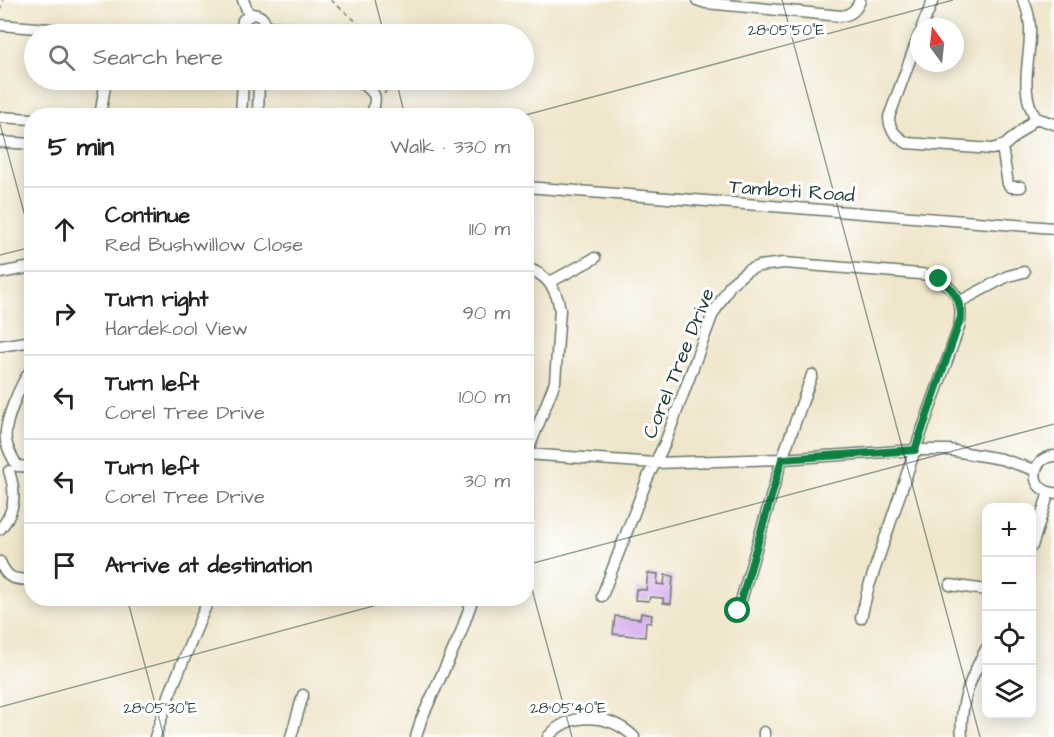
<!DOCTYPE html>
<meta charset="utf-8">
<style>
:root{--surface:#fff;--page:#f6f6f6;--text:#222;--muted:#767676;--line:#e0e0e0}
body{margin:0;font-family:"Architects Daughter",sans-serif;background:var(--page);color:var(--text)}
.controls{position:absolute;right:18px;bottom:18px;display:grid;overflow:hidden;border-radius:12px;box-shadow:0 3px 15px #0003}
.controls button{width:54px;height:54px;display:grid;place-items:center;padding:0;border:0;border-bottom:2px solid var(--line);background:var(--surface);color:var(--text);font:30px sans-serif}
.compass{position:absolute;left:910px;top:18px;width:54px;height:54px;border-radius:50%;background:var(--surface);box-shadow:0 3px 15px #0003;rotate:345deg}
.stop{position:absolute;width:18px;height:18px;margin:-14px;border:4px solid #0b8043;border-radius:50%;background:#fff}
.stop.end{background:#0b8043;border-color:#fff;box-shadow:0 2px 6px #0008}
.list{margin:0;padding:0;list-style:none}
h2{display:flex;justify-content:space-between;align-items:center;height:78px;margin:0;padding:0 24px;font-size:26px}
h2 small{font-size:20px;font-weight:400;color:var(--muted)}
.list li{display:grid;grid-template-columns:39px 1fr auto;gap:18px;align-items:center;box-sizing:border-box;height:84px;padding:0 24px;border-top:2px solid var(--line)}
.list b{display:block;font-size:22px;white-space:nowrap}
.list p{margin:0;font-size:20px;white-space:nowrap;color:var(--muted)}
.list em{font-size:20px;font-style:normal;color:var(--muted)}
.icon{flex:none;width:33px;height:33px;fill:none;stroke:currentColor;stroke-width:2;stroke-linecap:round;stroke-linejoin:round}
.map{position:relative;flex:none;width:1054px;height:737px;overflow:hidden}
.search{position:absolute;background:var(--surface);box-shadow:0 3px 15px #0003;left:24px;top:24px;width:510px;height:66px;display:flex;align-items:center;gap:15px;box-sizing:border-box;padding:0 21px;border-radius:33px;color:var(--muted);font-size:22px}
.panel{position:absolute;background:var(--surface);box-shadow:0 3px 15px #0003;left:24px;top:108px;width:510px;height:498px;border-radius:24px}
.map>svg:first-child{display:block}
</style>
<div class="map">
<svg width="1054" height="737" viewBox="0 0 1054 737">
<rect width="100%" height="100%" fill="#fff"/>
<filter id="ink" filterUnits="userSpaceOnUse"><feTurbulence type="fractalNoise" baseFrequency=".0167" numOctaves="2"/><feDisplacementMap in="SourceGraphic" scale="12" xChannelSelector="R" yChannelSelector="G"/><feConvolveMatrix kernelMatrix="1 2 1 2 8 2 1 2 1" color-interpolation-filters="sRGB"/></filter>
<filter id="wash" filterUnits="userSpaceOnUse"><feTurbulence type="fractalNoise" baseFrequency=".008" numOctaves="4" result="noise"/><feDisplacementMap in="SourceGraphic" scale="24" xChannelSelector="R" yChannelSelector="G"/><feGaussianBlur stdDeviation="1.35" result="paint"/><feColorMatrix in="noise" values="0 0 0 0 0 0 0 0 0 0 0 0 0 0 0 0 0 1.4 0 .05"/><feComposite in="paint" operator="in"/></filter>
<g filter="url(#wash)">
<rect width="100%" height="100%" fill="#efe5ca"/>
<g id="blocks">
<path fill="#d0a6eb" d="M648,573L658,574L657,584L664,585L665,575L673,576L671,604L663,603V598L650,597L649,601L635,600L636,589L646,590Z
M641,613L652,615L651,623L646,622L645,637L613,634L615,616L640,619Z"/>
</g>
</g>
<g filter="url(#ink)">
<use href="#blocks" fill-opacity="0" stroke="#687868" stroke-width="1.5"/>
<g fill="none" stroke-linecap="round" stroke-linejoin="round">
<defs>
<path id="minor" d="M243,0L249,15
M697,0L706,3L841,16C851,15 857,10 860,0
M1023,0C1043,37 1012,82 1036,118L1054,124
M0,25L62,30L74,34
M266,26L291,28L301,34
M922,27L933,0
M245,34L242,28L243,20L252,14C264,15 269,25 262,34
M919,35L889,117C889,130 896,136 907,143L992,149L1005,145L1036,118
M358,80C375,93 379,94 371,116
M100,116L106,80
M241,116L243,80
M258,116L259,80
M0,117L32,119
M0,142L32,144
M1002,147L1008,184L1011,187H1021
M526,187L1054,228
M526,268C547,274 557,289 560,310L555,382L526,456
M0,273L32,267
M550,282L595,258
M959,302L1008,276L1024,272
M0,346L26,342L32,344
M32,368C21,383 3,423 6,440C7,449 13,458 17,466L32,467
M526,454L655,463L782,459L915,450H949L1001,459L1035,470
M1054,456C1029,458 1029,491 1054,493
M0,529C16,511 16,492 9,471
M1032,546L1049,492
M0,562C8,580 13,579 32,580
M950,585L986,590
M602,596L648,477L665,443L712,316L731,284L748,270L759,266L784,263L932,275C954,288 965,300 959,327L915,450L868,589L861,618
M738,611L782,459L812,375
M155,737L170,693L209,598
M291,737L303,695
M416,737L421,720L460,635L473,598
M548,737C570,710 611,714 634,737
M764,737V732
M962,737C959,704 971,677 986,649"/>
</defs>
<use href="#minor" stroke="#687868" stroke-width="13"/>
<path stroke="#687868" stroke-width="1.5" stroke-dasharray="4.5 4.5" stroke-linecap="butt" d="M331,0L371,34
M0,10L3,0
M384,94L394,80"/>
<use href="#minor" stroke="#fff" stroke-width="10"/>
</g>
</g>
<g fill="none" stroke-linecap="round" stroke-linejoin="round" filter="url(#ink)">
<path stroke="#0b8043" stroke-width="8" d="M738,611L782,459L915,450L961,317C961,300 954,288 939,279"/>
</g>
<path fill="none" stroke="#1f3d34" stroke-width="1.5" stroke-opacity="0.45" d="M375,0L384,34M782,0L980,737M396,80L405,116M522,116L953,0M0,124L32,242M0,255L32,247M526,565L1054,424M526,567L572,737M127,598L164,737M0,707L403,598"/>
<g text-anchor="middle" stroke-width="6" stroke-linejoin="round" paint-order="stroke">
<g font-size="20" fill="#1f3d34" stroke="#fff">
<text transform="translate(792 190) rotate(4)" y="7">Tamboti Road</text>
<text transform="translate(678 363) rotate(-68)" y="7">Corel Tree Drive</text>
</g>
</g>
<g font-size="15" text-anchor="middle" fill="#1f3d34" stroke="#fff" stroke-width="6" stroke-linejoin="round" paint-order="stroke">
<text x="786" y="35">28°05'50"E</text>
<text x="160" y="713">28°05'30"E</text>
<text x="568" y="713">28°05'40"E</text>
</g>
</svg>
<div class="controls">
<button>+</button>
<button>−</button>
<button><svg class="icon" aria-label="locate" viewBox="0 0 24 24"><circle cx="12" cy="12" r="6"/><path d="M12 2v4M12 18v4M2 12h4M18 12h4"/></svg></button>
<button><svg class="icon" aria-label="layers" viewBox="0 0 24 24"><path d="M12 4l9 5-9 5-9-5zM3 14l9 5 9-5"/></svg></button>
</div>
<svg class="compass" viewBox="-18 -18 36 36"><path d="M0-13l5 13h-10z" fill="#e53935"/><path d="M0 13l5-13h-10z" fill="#767676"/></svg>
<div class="stop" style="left:738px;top:611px"></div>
<div class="stop end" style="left:939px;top:279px"></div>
<div class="search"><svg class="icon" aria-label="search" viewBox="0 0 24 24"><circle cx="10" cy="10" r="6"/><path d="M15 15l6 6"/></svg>Search here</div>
<section class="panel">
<h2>5 min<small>Walk · 330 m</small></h2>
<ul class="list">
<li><svg class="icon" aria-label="ahead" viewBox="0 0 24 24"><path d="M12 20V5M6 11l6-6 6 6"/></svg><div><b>Continue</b><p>Red Bushwillow Close</p></div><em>110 m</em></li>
<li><svg class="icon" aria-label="right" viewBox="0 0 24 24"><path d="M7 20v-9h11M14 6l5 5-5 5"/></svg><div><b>Turn right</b><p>Hardekool View</p></div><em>90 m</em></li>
<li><svg class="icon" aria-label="left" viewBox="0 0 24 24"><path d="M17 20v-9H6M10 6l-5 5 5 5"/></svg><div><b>Turn left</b><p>Corel Tree Drive</p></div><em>100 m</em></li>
<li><svg class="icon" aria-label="left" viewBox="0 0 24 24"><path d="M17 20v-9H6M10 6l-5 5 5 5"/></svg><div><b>Turn left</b><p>Corel Tree Drive</p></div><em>30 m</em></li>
<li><svg class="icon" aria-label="arrive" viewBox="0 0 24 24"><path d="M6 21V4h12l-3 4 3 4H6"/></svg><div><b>Arrive at destination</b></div></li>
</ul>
</section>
</div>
